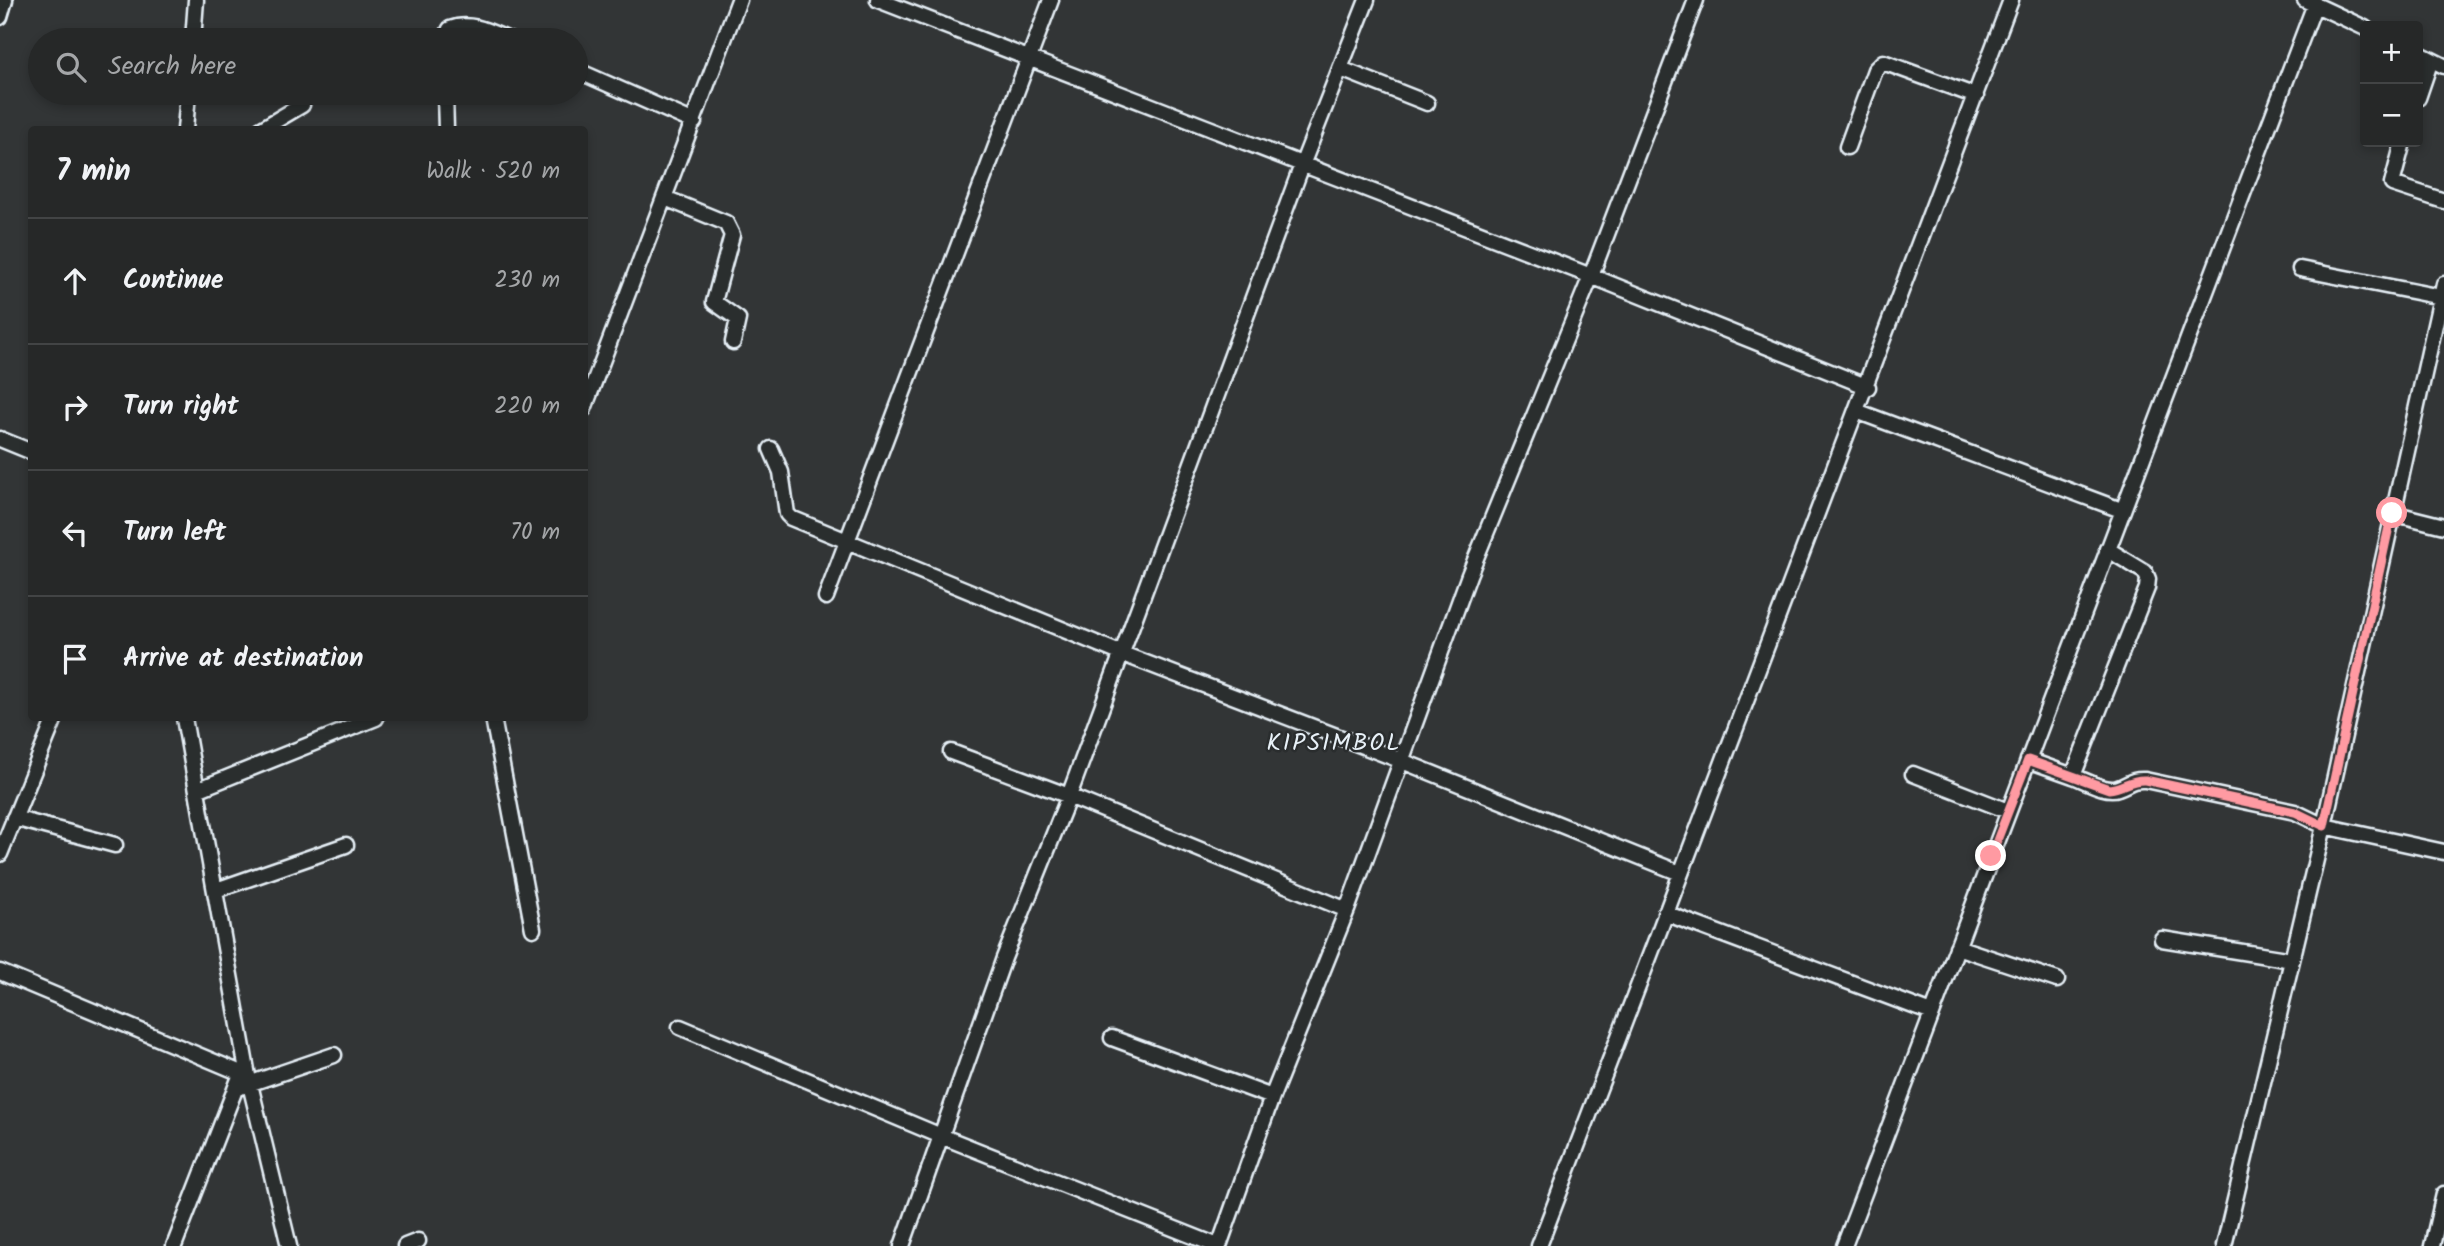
<!DOCTYPE html>
<meta charset="utf-8">
<style>
:root{--surface:#262828;--page:#323434;--text:#f1f3f6;--muted:#a4a6a8;--line:#424445}
body{margin:0;font-family:Kalam,sans-serif;background:var(--page);color:var(--text)}
.controls{position:absolute;right:21px;top:21px;display:grid;overflow:hidden;border-radius:7px;box-shadow:0 4px 10px #0003}
.controls button{width:63px;height:63px;display:grid;place-items:center;padding:0;border:0;border-bottom:2px solid var(--line);background:var(--surface);color:var(--text);font:35px sans-serif}
.stop{position:absolute;width:21px;height:21px;margin:-16px;border:5px solid #ff9aa2;border-radius:50%;background:#fff}
.stop.end{background:#ff9aa2;border-color:#fff;box-shadow:0 2px 7px #0008}
.list{margin:0;padding:0;list-style:none}
h2{display:flex;justify-content:space-between;align-items:center;height:91px;margin:0;padding:0 28px;font-size:30px}
h2 small{font-size:23px;font-weight:400;color:var(--muted)}
.list li{display:grid;grid-template-columns:46px 1fr auto;gap:21px;align-items:center;box-sizing:border-box;height:126px;padding:0 28px;border-top:2px solid var(--line)}
.list b{display:block;font-size:26px;white-space:nowrap}
.list em{font-size:23px;font-style:normal;color:var(--muted)}
.icon{flex:none;width:38px;height:38px;fill:none;stroke:currentColor;stroke-width:2;stroke-linecap:round;stroke-linejoin:round}
.map{position:relative;flex:none;width:2444px;height:1246px;overflow:hidden}
.search{position:absolute;background:var(--surface);box-shadow:0 4px 10px #0003;left:28px;top:28px;width:560px;height:77px;display:flex;align-items:center;gap:18px;box-sizing:border-box;padding:0 24px;border-radius:38px;color:var(--muted);font-size:26px}
.panel{position:absolute;background:var(--surface);box-shadow:0 4px 10px #0003;left:28px;top:126px;width:560px;height:595px;border-radius:7px}
.map>svg:first-child{display:block}
</style>
<div class="map">
<svg width="2444" height="1246" viewBox="0 0 2444 1246">
<rect width="100%" height="100%" fill="#323536"/>
<filter id="ink" filterUnits="userSpaceOnUse"><feTurbulence type="fractalNoise" baseFrequency=".0143" numOctaves="2"/><feDisplacementMap in="SourceGraphic" scale="14" xChannelSelector="R" yChannelSelector="G"/><feConvolveMatrix kernelMatrix="1 2 1 2 8 2 1 2 1" color-interpolation-filters="sRGB"/></filter>
<g filter="url(#ink)">
<g fill="none" stroke-linecap="round" stroke-linejoin="round">
<defs>
<path id="minor" d="M878,0L1591,276L1868,387
M2305,0L2365,28
M0,17L5,0
M193,40L196,0
M445,40L450,29C471,21 490,32 509,40
M2418,53L2444,66
M1341,69L1427,103
M576,70L694,122
M445,93L446,130
M2418,98L2431,60
M185,130L188,93
M260,130L302,105
M2403,142L2392,184L2444,201
M1847,147L1875,70L1883,62L1976,96
M665,198L726,223L732,235L714,302L738,319L733,342
M2300,269L2441,297
M584,409L739,0
M1859,412L2121,510
M0,439L32,452
M771,449L781,472L787,514L791,518L1120,653L1402,761L1680,873
M2392,513L2444,526
M826,597L1051,0
M184,718L248,1076L289,1246
M493,718L533,929
M951,752L1069,796L1347,910
M2028,760L2073,776L2147,588L2148,579L2145,572L2107,549
M1913,774L2008,811
M2073,776C2085,780 2106,793 2118,788C2129,784 2132,779 2145,780L2295,812L2324,826L2444,852
M197,790L376,718
M14,818L115,845
M0,854L55,718
M216,890L346,845
M1665,913L1932,1013
M2162,939L2292,960
M1957,947L2057,980
M0,972L248,1076
M680,1027L941,1136L1218,1246
M1112,1038L1272,1097
M240,1087L334,1055
M174,1246L241,1074
M405,1246L418,1241
M902,1246L1004,958L1069,796L1302,165L1367,0
M1219,1246L1272,1097L1347,910L1469,575L1591,276L1696,0
M1539,1246C1697,831 1857,417 2011,0
M1844,1246L2315,4
M2224,1246L2324,826L2444,284
M2432,1246L2444,1194"/>
</defs>
<use href="#minor" stroke="#e8f1f8" stroke-width="19"/>
<use href="#minor" stroke="#2a2d2e" stroke-width="14"/>
</g>
</g>
<g fill="none" stroke-linecap="round" stroke-linejoin="round" filter="url(#ink)">
<path stroke="#ff9aa2" stroke-width="9" d="M1991,856L2028,760L2109,789C2123,788 2130,779 2145,780L2295,812L2324,826L2392,513"/>
</g>
<g text-anchor="middle" stroke-width="5" stroke-linejoin="round" paint-order="stroke">
<g font-size="24" letter-spacing="2" fill="#e8f1f8" stroke="#2a2d2e">
<text x="1334" y="750">KIPSIMBOL</text>
</g>
</g>
</svg>
<div class="controls">
<button>+</button>
<button>−</button>
</div>
<div class="stop" style="left:2392px;top:513px"></div>
<div class="stop end" style="left:1991px;top:856px"></div>
<div class="search"><svg class="icon" aria-label="search" viewBox="0 0 24 24"><circle cx="10" cy="10" r="6"/><path d="M15 15l6 6"/></svg>Search here</div>
<section class="panel">
<h2>7 min<small>Walk · 520 m</small></h2>
<ul class="list">
<li><svg class="icon" aria-label="ahead" viewBox="0 0 24 24"><path d="M12 20V5M6 11l6-6 6 6"/></svg><div><b>Continue</b></div><em>230 m</em></li>
<li><svg class="icon" aria-label="right" viewBox="0 0 24 24"><path d="M7 20v-9h11M14 6l5 5-5 5"/></svg><div><b>Turn right</b></div><em>220 m</em></li>
<li><svg class="icon" aria-label="left" viewBox="0 0 24 24"><path d="M17 20v-9H6M10 6l-5 5 5 5"/></svg><div><b>Turn left</b></div><em>70 m</em></li>
<li><svg class="icon" aria-label="arrive" viewBox="0 0 24 24"><path d="M6 21V4h12l-3 4 3 4H6"/></svg><div><b>Arrive at destination</b></div></li>
</ul>
</section>
</div>
